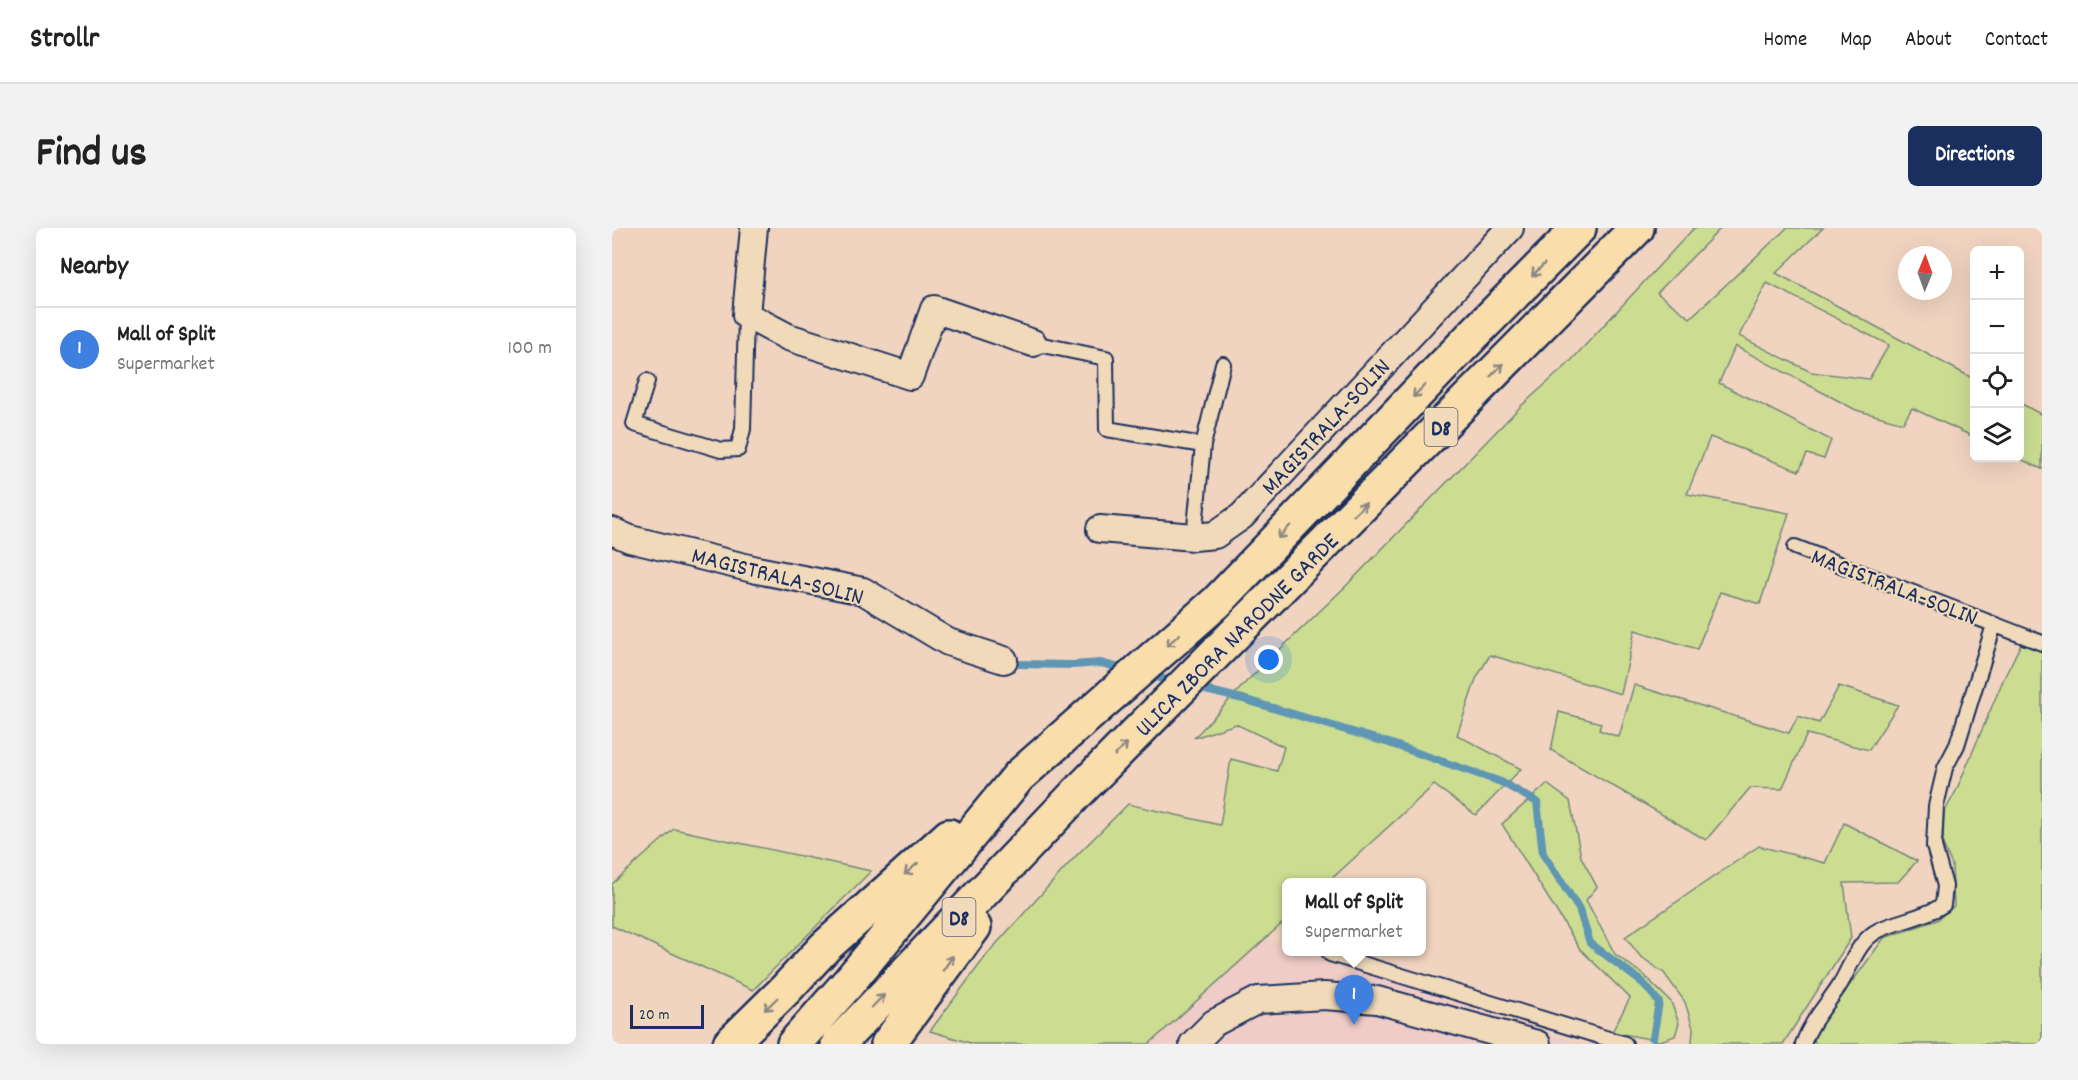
<!DOCTYPE html>
<meta charset="utf-8">
<style>
:root{--surface:#fff;--page:#f2f2f2;--text:#222;--muted:#767676;--line:#e0e0e0;--accent:#1b2f5e}
body{margin:0;font-family:Dekko,sans-serif;background:var(--page);color:var(--text)}
.controls{position:absolute;right:18px;top:18px;display:grid;overflow:hidden;border-radius:9px;box-shadow:0 6px 24px #0002}
.controls button{width:54px;height:54px;display:grid;place-items:center;padding:0;border:0;border-bottom:2px solid var(--line);background:var(--surface);color:var(--text);font:30px sans-serif}
.compass{position:absolute;left:1286px;top:18px;width:54px;height:54px;border-radius:50%;background:var(--surface);box-shadow:0 6px 24px #0002;rotate:1deg}
.scale{position:absolute;left:18px;bottom:15px;width:74px;box-sizing:border-box;padding-left:6px;border:3px solid #1b2f5e;border-top:0;font-size:16px;line-height:21px;white-space:nowrap;color:#1b2f5e;-webkit-text-stroke:4px #f1daba;paint-order:stroke}
.you{position:absolute;left:657px;top:432px;width:21px;height:21px;margin:-15px;border:4px solid #fff;border-radius:50%;background:#1a73e8;box-shadow:0 0 0 9px #1a73e833}
.badge{display:grid;place-items:center;width:39px;height:39px;border-radius:50%;background:var(--accent);color:#fff;font-size:20px;font-weight:700}
.pin{position:absolute;translate:-50% -50px;filter:drop-shadow(0 2px 3px #0008)}
.pin::after{content:'';position:absolute;top:32px;width:21px;height:18px;background:inherit;clip-path:polygon(0 0,100% 0,50% 100%)}
.popup{position:absolute;left:670px;top:650px;width:144px;height:78px;box-sizing:border-box;display:grid;place-content:center;border-radius:9px;background:var(--surface);filter:drop-shadow(0 2px 4px #0005);font-size:20px;white-space:nowrap;color:var(--muted)}
.popup b{font-size:22px;color:var(--text)}
.popup::after{content:'';position:absolute;left:50%;top:100%;margin-left:-12px;border:12px solid transparent;border-top-color:var(--surface)}
.list{margin:0;padding:0;list-style:none}
h2{display:flex;justify-content:space-between;align-items:center;height:78px;margin:0;padding:0 24px;font-size:26px}
h2 small{font-size:20px;font-weight:400;color:var(--muted)}
.list li{display:grid;grid-template-columns:39px 1fr auto;gap:18px;align-items:center;box-sizing:border-box;height:84px;padding:0 24px;border-top:2px solid var(--line)}
.list b{display:block;font-size:22px;white-space:nowrap}
.list p{margin:0;font-size:20px;white-space:nowrap;color:var(--muted)}
.list em{font-size:20px;font-style:normal;color:var(--muted)}
.icon{flex:none;width:33px;height:33px;fill:none;stroke:currentColor;stroke-width:2;stroke-linecap:round;stroke-linejoin:round}
.map{position:relative;flex:none;width:1430px;height:816px;overflow:hidden;border-radius:9px}
header{display:flex;align-items:center;gap:36px;box-sizing:border-box;height:84px;padding:0 30px;background:var(--surface);border-bottom:2px solid var(--line)}
header strong{font-size:28px}
nav{display:flex;gap:33px;margin-inline-start:auto;font-size:21px}
.intro{display:flex;align-items:center;justify-content:space-between;box-sizing:border-box;height:144px;padding:0 36px}
h1{margin:0;font-size:42px}
.button{padding:15px 27px;border-radius:9px;background:var(--accent);color:#fff;font-size:21px;font-weight:700}
main{display:flex;gap:36px;padding:0 36px}
aside{flex:1;background:var(--surface);border-radius:9px;box-shadow:0 6px 24px #0002}
.map>svg:first-child{display:block}
</style>
<header>
<strong>Strollr</strong>
<nav><a>Home</a><a>Map</a><a>About</a><a>Contact</a></nav>
</header>
<div class="intro"><h1>Find us</h1><a class="button">Directions</a></div>
<main>
<aside>
<h2>Nearby<small></small></h2>
<ul class="list">
<li><span class="badge" style="background:#3f7fe0">1</span><div><b>Mall of Split</b><p>Supermarket</p></div><em>100 m</em></li>
</ul>
</aside>
<div class="map">
<svg width="1430" height="816" viewBox="0 0 1430 816">
<rect width="100%" height="100%" fill="#f0d4c0"/>
<filter id="ink" filterUnits="userSpaceOnUse"><feTurbulence type="fractalNoise" baseFrequency=".0167" numOctaves="2"/><feDisplacementMap in="SourceGraphic" scale="12" xChannelSelector="R" yChannelSelector="G"/><feConvolveMatrix kernelMatrix="1 2 1 2 8 2 1 2 1" color-interpolation-filters="sRGB"/></filter>
<g filter="url(#ink)">
<path fill="#efccc8" d="M654,711L674,718V724H692L969,816H537Z"/>
<path fill="#ccdd92" stroke="#748678" stroke-width="1.5" fill-rule="evenodd" d="M1082,0H1109L1045,65L1078,90L1175,0H1211L1164,45L1362,151V209L1300,180L1291,195L1244,182L1123,118L1107,155L1219,212L1212,231L1195,226L1187,243L1098,209L1075,266L1177,285L1148,376L1108,364L1085,421L1023,402L1009,466L878,427L864,451L845,507L909,541L864,587L822,557L716,654H674V692L537,816H362L318,803L377,724L462,630L516,576L608,597L619,531L665,543L672,519L624,496L582,510L635,453L735,357L909,178L955,137ZM1155,55L1277,117L1257,151L1199,144L1127,108Z
M1408,175L1430,187V241L1406,230Z
M1409,416L1430,423V816H1204L1202,811L1208,798L1272,710L1325,692L1342,678L1340,637L1331,616L1332,585L1344,563L1392,450Z
M1022,457L1177,505L1186,488L1207,495L1227,458L1286,477L1257,522L1195,506L1170,561L1138,560L1094,612L939,522L947,484L989,495L987,502L1007,509Z
M935,556L958,573L969,629L985,659L974,672L1003,726L1033,748L1059,774L1067,795L1063,808L1048,813L1000,804L1018,770L968,721L890,596Z
M1232,595L1305,633L1286,654L1232,655L1239,710L1171,816H1080L1081,800L1073,774L1052,745L1028,728L1013,709L1147,618L1213,635Z
M62,601L259,643L141,762L0,698V656Z"/>
<g fill="none" stroke-linecap="round" stroke-linejoin="round">
<path stroke="#5f96b3" stroke-width="8" d="M406,436L460,437L489,435L515,442
M535,447L564,454
M581,459L631,471L777,515L889,554L925,574L931,626L967,681L978,715L1031,755L1047,774L1041,810"/>
<defs>
<path id="lane" d="M421,115L494,130L495,201L591,217L582,309
M35,153L22,196L109,222L126,221L131,201L134,87
M591,217L611,136
M1183,319L1430,415
M718,726L1013,816
M1191,816C1199,793 1214,778 1227,758C1239,739 1245,713 1267,702C1288,692 1311,690 1331,677L1333,658L1322,618L1324,578L1333,540L1345,517L1382,397"/>
<path id="street" d="M142,0L134,87L176,109L298,148L322,81L421,115
M488,301L582,309L603,307L630,288L898,0
M0,303L18,311L145,342L251,363L336,414L392,432
M581,816L602,795L646,772L712,768L765,772L925,816"/>
<path id="highway" d="M118,816L173,762L213,719L337,608
M182,816L236,755L407,548L605,374L862,106L967,0
M226,816L468,562L1025,0
M276,816L362,699"/>
</defs>
<use href="#lane" stroke="#1b2f5e" stroke-width="18"/>
<use href="#street" stroke="#1b2f5e" stroke-width="30"/>
<use href="#highway" stroke="#1b2f5e" stroke-width="38"/>
<use href="#lane" stroke="#f1daba" stroke-width="14"/>
<use href="#street" stroke="#f1daba" stroke-width="26"/>
<use href="#highway" stroke="#f9deab" stroke-width="33"/>
</g>
<defs><path id="oneway-shaft" d="M-6 0H5M1.5-3L5.5 0L1.5 3" fill="none" stroke-width="1.6" stroke-linecap="round" stroke-linejoin="round" transform="scale(1.5)"/></defs>
<g stroke="#8a8684">
<use href="#oneway-shaft" transform="translate(926 42) rotate(135)"/>
<use href="#oneway-shaft" transform="translate(885 142) rotate(-45)"/>
<use href="#oneway-shaft" transform="translate(807 163) rotate(134)"/>
<use href="#oneway-shaft" transform="translate(748 281) rotate(-45)"/>
<use href="#oneway-shaft" transform="translate(672 304) rotate(134)"/>
<use href="#oneway-shaft" transform="translate(561 412) rotate(139)"/>
<use href="#oneway-shaft" transform="translate(509 521) rotate(-45)"/>
<use href="#oneway-shaft" transform="translate(299 641) rotate(139)"/>
<use href="#oneway-shaft" transform="translate(336 735) rotate(-56)"/>
<use href="#oneway-shaft" transform="translate(266 773) rotate(-46)"/>
<use href="#oneway-shaft" transform="translate(159 776) rotate(136)"/>
</g>
</g>
<g text-anchor="middle" stroke-width="4.5" stroke-linejoin="round" paint-order="stroke">
<g fill="#f1daba" stroke="#5b627a" stroke-width="1.5">
<rect x="812.5" y="180" width="33" height="38" rx="4.5"/>
<rect x="330.5" y="670" width="33" height="38" rx="4.5"/>
</g>
<g font-size="22" font-weight="bold" fill="#1b2f5e">
<text x="829" y="207">D8</text>
<text x="347" y="697">D8</text>
</g>
<g font-size="24" fill="#1b2f5e" stroke="#f1daba">
<text transform="translate(713 198) rotate(-47)" y="8">MAGISTRALA-SOLIN</text>
<text transform="translate(166 347) rotate(14)" y="8">MAGISTRALA-SOLIN</text>
<text transform="translate(1283 358) rotate(21)" y="8">MAGISTRALA-SOLIN</text>
<text transform="translate(624 406) rotate(-45)" y="8">ULICA ZBORA NARODNE GARDE</text>
</g>
</g>
</svg>
<div class="controls">
<button>+</button>
<button>−</button>
<button><svg class="icon" aria-label="locate" viewBox="0 0 24 24"><circle cx="12" cy="12" r="6"/><path d="M12 2v4M12 18v4M2 12h4M18 12h4"/></svg></button>
<button><svg class="icon" aria-label="layers" viewBox="0 0 24 24"><path d="M12 4l9 5-9 5-9-5zM3 14l9 5 9-5"/></svg></button>
</div>
<svg class="compass" viewBox="-18 -18 36 36"><path d="M0-13l5 13h-10z" fill="#e53935"/><path d="M0 13l5-13h-10z" fill="#767676"/></svg>
<div class="scale">20 m</div>
<div class="you"></div>
<div class="pin badge" style="left:742px;top:797px;background:#3f7fe0">1</div>
<div class="popup"><b>Mall of Split</b>Supermarket</div>
</div>
</main>
